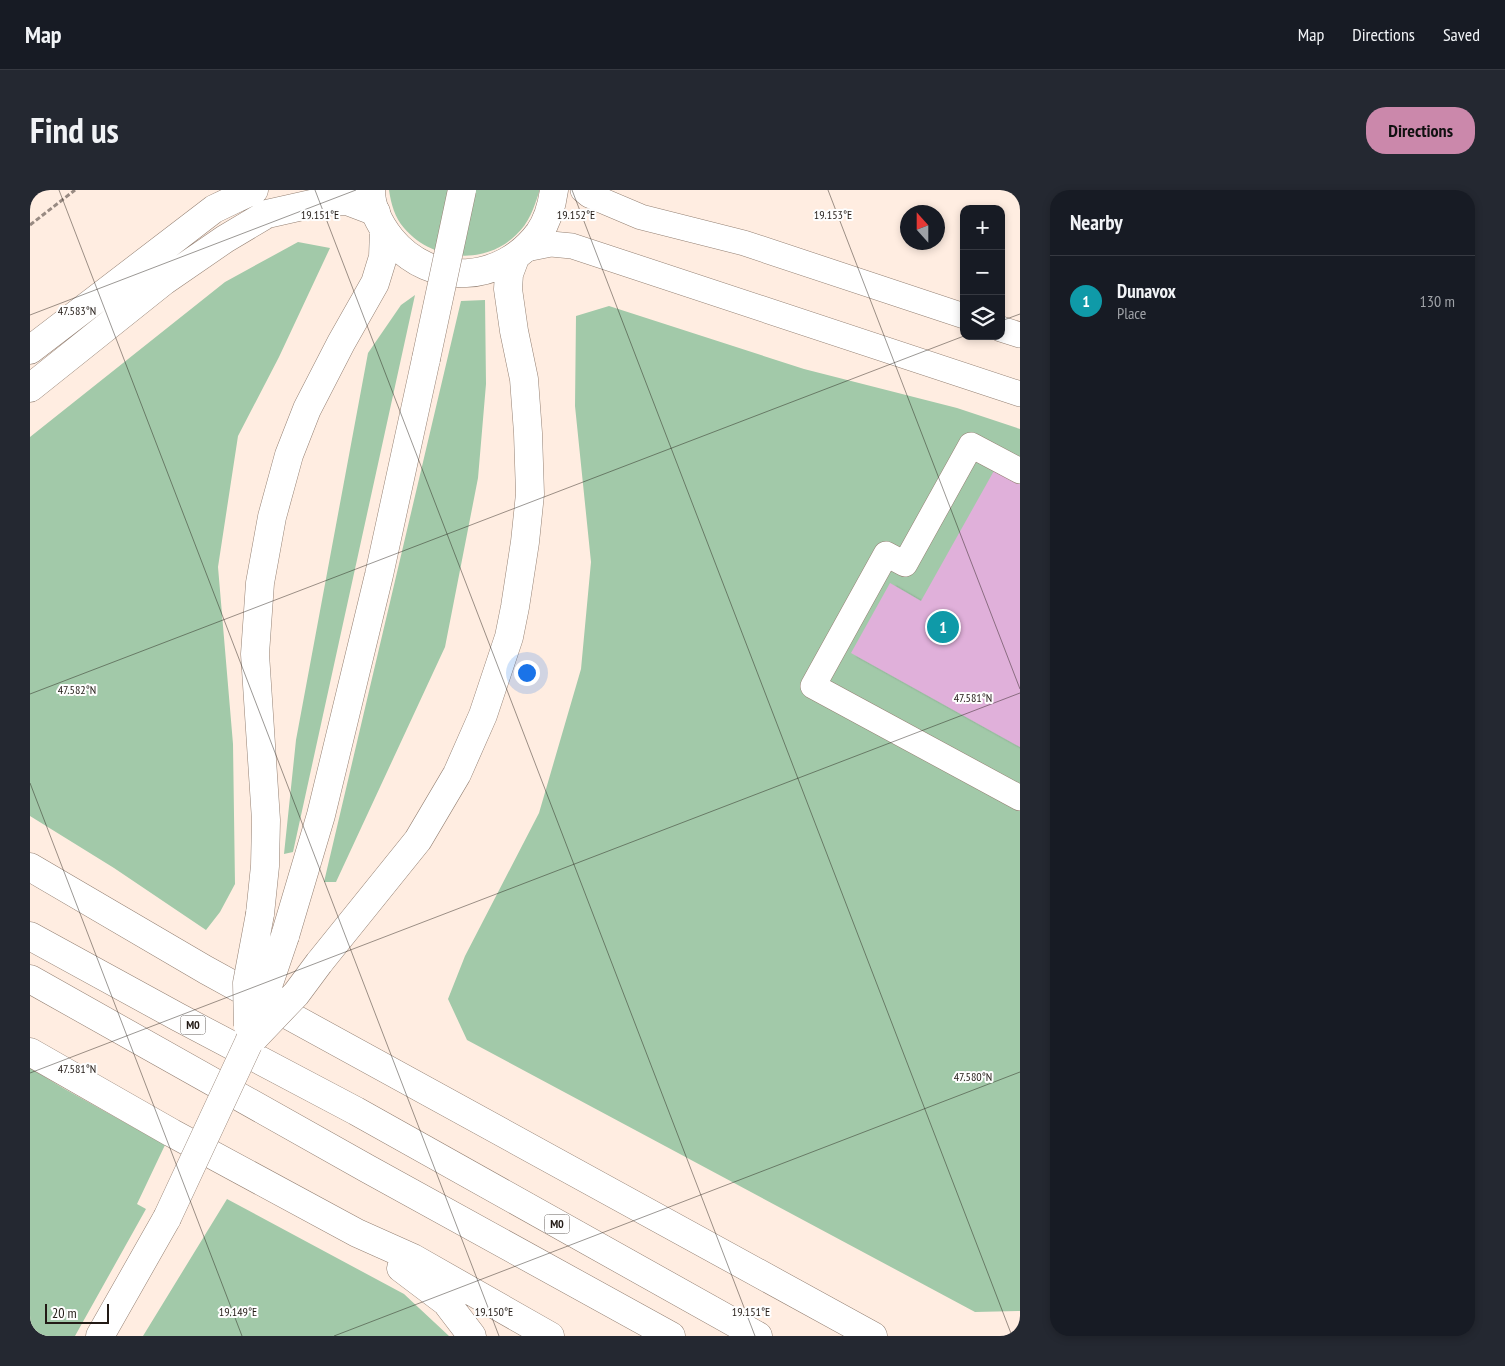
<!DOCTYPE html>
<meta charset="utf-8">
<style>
:root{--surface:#171b24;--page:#242831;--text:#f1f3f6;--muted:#9ea1a6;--line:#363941;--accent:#cb88ab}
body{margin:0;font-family:"PT Sans Narrow",sans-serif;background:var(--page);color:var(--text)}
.controls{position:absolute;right:15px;top:15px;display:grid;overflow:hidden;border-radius:10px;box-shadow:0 2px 8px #0003}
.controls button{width:45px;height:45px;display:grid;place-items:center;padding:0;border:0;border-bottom:1px solid var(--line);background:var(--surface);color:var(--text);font:25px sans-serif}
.compass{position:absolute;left:870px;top:15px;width:45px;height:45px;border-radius:50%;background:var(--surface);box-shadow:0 2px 8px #0003;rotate:339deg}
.scale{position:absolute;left:15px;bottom:12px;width:64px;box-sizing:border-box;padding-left:5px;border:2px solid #221a15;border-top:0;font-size:14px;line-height:18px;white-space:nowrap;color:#221a15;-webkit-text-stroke:4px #fefefe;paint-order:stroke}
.you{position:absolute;left:496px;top:482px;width:18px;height:18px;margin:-12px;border:4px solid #fff;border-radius:50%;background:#1a73e8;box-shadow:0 0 0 8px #1a73e833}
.badge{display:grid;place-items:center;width:32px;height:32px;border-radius:50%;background:var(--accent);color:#fff;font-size:16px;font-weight:700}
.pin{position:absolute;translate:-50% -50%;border:2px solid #fff;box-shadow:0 1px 5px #0006}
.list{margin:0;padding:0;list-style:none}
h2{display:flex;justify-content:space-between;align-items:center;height:65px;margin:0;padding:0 20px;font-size:21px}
h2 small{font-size:16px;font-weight:400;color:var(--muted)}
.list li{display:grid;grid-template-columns:32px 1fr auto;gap:15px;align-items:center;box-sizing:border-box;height:90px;padding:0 20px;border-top:1px solid var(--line)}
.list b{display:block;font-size:19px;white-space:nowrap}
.list p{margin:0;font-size:16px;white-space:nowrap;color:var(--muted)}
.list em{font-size:16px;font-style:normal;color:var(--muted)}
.icon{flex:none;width:28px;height:28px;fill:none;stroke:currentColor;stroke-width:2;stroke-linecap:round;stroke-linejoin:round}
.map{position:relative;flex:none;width:990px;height:1146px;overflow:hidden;border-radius:20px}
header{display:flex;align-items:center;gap:30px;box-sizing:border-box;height:70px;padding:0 25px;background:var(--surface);border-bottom:1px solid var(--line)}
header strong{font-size:24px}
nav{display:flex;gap:28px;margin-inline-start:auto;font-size:18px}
.intro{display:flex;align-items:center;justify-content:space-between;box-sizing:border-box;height:120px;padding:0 30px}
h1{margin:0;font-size:35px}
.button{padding:12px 22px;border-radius:20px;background:var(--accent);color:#111;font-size:18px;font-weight:700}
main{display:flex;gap:30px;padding:0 30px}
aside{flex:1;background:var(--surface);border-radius:20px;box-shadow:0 2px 8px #0003}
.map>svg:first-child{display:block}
</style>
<header>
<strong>Map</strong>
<nav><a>Map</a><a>Directions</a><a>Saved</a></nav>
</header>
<div class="intro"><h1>Find us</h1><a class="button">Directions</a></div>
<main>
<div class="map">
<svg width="990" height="1146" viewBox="0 0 990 1146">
<defs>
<filter id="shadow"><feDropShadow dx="5.5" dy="3" stdDeviation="1" flood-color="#0004"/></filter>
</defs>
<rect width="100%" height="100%" fill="#ffede1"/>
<path fill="#a2c9a9" d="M359,0H509V2C504,18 499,33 486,45C455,76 402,71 374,38C365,28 361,14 359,0Z
M268,52L300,58L249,167L208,246L188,377L203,554L205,694L190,722L176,740L84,678L0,626V247L195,92Z
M385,105L263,662L254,664L266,550L338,163L371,115Z
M455,110L456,194L448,288L415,457L306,692H294L431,111Z
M579,116L774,179L927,218L990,239V1121L945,1122L437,850L418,809L435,766L509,623L551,479L561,372L545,216L546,126Z
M0,878L33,898L135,955L107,1014L116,1019L45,1146H0Z
M197,1009L374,1104L419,1146H113Z"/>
<path fill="#e0b0da" filter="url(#shadow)" d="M965,279L990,293V557L821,463L860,393L891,411Z"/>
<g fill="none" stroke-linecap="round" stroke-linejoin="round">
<defs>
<path id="minor" d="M553,0L559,5L611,27L714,53L934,126
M496,59L521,54L542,56L990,204
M971,139L990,145
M990,281L941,255L875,374L856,364L783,496L990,608"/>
<path id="major" d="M341,0C341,18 350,35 361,49C401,98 472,93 509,43C518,30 522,15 524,0
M230,724L235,676L236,630L225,464L230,393L242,327L259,265L277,219L311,153L345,93L353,67L354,40
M255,746L291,625L349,385L396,169
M289,773L388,650L427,584L453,525L479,447L485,417L495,352L500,304L498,243L494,189L484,141L478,99L479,84L485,68
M70,1146L137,1028"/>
<path id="highway" d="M0,160L184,19L224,0
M0,198L134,91L195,49L237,24L290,12L317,11L346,22
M0,677L176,780L843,1146
M0,746L148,827L326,921L728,1146
M0,789L338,979L641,1146
M0,862L142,943L327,1043L383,1068L520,1146
M371,1078L416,1112L442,1146"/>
</defs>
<use href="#minor" stroke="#948073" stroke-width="26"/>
<use href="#major" stroke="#948073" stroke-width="29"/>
<use href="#highway" stroke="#948073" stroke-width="29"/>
<path stroke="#988a82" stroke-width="3" stroke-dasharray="5 2.5" stroke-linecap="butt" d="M0,35L45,0"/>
<use href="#minor" stroke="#fff" stroke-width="25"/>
<use href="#major" stroke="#fff" stroke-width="28"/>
<use href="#highway" stroke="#fff" stroke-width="28"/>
<defs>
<path id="major-bridge" d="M396,169L432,0
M218,836L217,793L230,724
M224,848L266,804L289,773
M137,1028L219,852L255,746"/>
</defs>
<use href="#major-bridge" stroke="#948073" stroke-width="29" stroke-linecap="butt"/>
<use href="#major-bridge" stroke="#fff" stroke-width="28"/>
</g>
<path fill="none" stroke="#221a15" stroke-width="1" stroke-opacity="0.45" d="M29,0L469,1146M285,0L725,1146M542,0L982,1146M798,0L990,499M0,125L326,0M971,131L990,124M0,504L934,146M0,593L212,1146M0,883L990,503M304,1146L990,882"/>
<g text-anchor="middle" stroke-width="4" stroke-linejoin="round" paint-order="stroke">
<g fill="#fefefe" stroke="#645e5b" stroke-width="1">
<rect x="150.5" y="825.5" width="25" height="19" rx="4"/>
<rect x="514.5" y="1024.5" width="25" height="19" rx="4"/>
</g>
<g font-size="12" font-weight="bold" fill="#221a15">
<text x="163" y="839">M0</text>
<text x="527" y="1038">M0</text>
</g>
</g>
<g font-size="12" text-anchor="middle" fill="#221a15" stroke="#fefefe" stroke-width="4" stroke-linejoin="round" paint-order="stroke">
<text x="290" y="29">19.151°E</text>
<text x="546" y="29">19.152°E</text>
<text x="803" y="29">19.153°E</text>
<text x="47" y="125">47.583°N</text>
<text x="47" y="504">47.582°N</text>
<text x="943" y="512">47.581°N</text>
<text x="47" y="883">47.581°N</text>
<text x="943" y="891">47.580°N</text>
<text x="208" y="1126">19.149°E</text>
<text x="464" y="1126">19.150°E</text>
<text x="721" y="1126">19.151°E</text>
</g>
</svg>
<div class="controls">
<button>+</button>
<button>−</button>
<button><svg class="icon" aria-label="layers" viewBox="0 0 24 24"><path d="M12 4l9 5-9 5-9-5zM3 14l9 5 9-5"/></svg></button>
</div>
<svg class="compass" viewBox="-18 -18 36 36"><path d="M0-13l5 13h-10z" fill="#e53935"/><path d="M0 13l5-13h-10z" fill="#9ea1a6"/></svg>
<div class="scale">20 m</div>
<div class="you"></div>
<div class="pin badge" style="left:913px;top:437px;background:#0f9aa8">1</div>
</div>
<aside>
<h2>Nearby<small></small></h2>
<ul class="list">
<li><span class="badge" style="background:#0f9aa8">1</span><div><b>Dunavox</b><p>Place</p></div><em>130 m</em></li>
</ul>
</aside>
</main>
